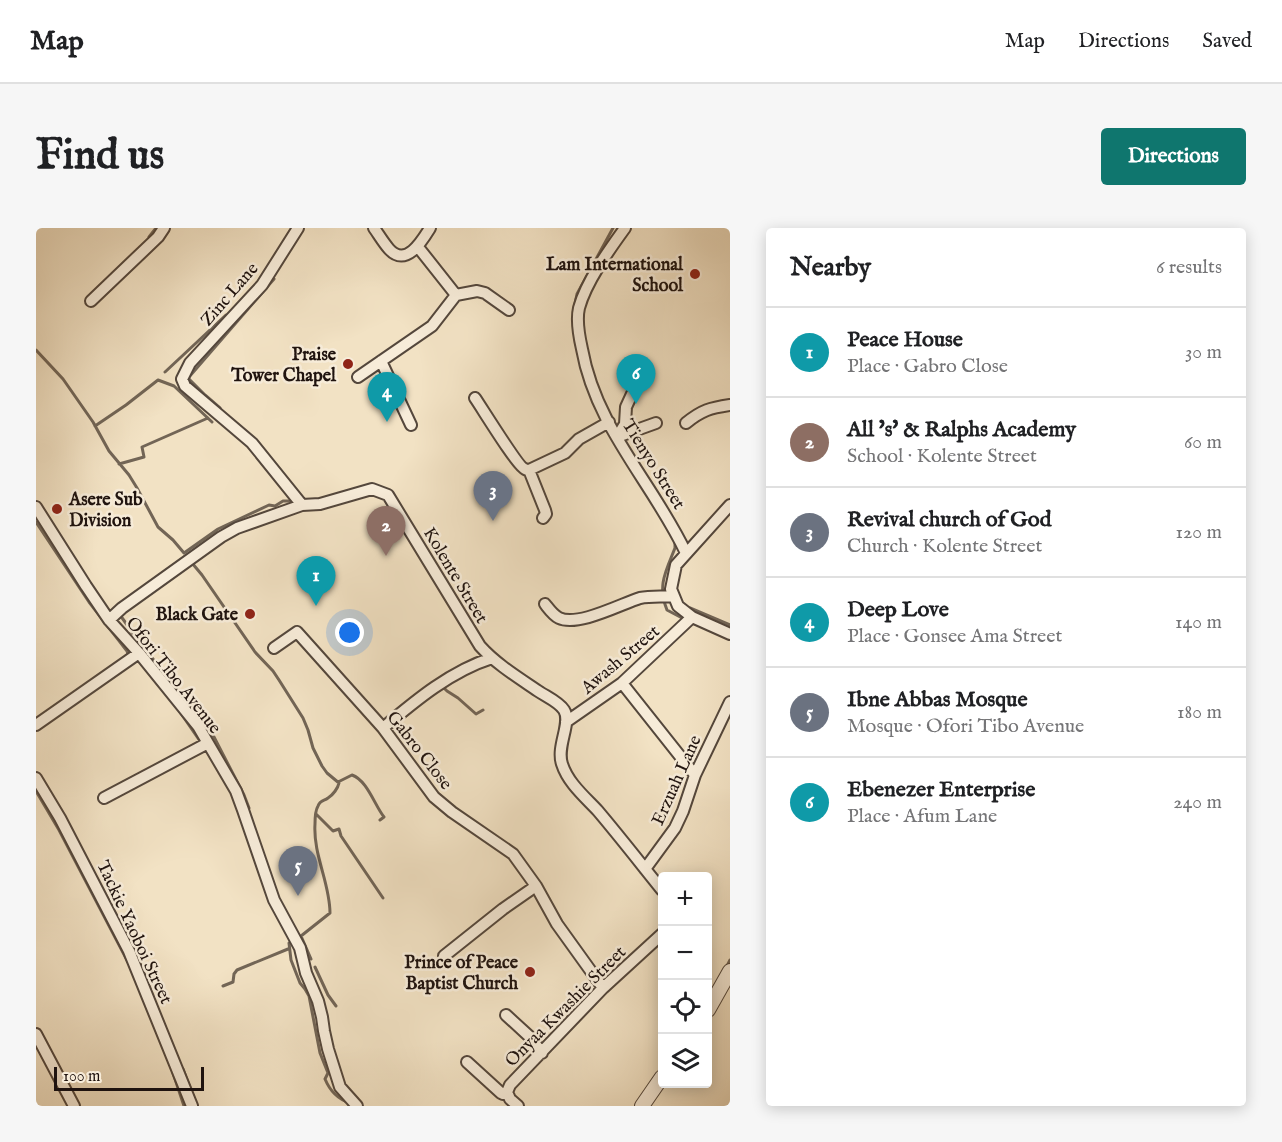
<!DOCTYPE html>
<meta charset="utf-8">
<style>
:root{--surface:#fff;--page:#f6f6f6;--text:#202124;--muted:#757577;--line:#e0e0e0;--accent:#0f766e}
body{margin:0;font-family:"IM FELL English",serif;background:var(--page);color:var(--text)}
.controls{position:absolute;right:18px;bottom:18px;display:grid;overflow:hidden;border-radius:6px;box-shadow:0 3px 15px #0003}
.controls button{width:54px;height:54px;display:grid;place-items:center;padding:0;border:0;border-bottom:2px solid var(--line);background:var(--surface);color:var(--text);font:30px sans-serif}
.scale{position:absolute;left:18px;bottom:15px;width:150px;box-sizing:border-box;padding-left:6px;border:3px solid #1f130f;border-top:0;font-size:16px;line-height:21px;white-space:nowrap;color:#1f130f;-webkit-text-stroke:4px #f7ecd9;paint-order:stroke}
.you{position:absolute;left:314px;top:405px;width:21px;height:21px;margin:-15px;border:4px solid #fff;border-radius:50%;background:#1a73e8;box-shadow:0 0 0 9px #1a73e833}
.badge{display:grid;place-items:center;width:39px;height:39px;border-radius:50%;background:var(--accent);color:#fff;font-size:20px;font-weight:700}
.pin{position:absolute;translate:-50% -50px;filter:drop-shadow(0 2px 3px #0008)}
.pin::after{content:'';position:absolute;top:32px;width:21px;height:18px;background:inherit;clip-path:polygon(0 0,100% 0,50% 100%)}
.list{margin:0;padding:0;list-style:none}
h2{display:flex;justify-content:space-between;align-items:center;height:78px;margin:0;padding:0 24px;font-size:26px}
h2 small{font-size:20px;font-weight:400;color:var(--muted)}
.list li{display:grid;grid-template-columns:39px 1fr auto;gap:18px;align-items:center;box-sizing:border-box;height:90px;padding:0 24px;border-top:2px solid var(--line)}
.list b{display:block;font-size:22px;white-space:nowrap}
.list p{margin:0;font-size:20px;white-space:nowrap;color:var(--muted)}
.list em{font-size:20px;font-style:normal;color:var(--muted)}
.icon{flex:none;width:33px;height:33px;fill:none;stroke:currentColor;stroke-width:2;stroke-linecap:round;stroke-linejoin:round}
.map{position:relative;flex:none;width:694px;height:878px;overflow:hidden;border-radius:6px}
header{display:flex;align-items:center;gap:36px;box-sizing:border-box;height:84px;padding:0 30px;background:var(--surface);border-bottom:2px solid var(--line)}
header strong{font-size:28px}
nav{display:flex;gap:33px;margin-inline-start:auto;font-size:21px}
.intro{display:flex;align-items:center;justify-content:space-between;box-sizing:border-box;height:144px;padding:0 36px}
h1{margin:0;font-size:42px}
.button{padding:15px 27px;border-radius:6px;background:var(--accent);color:#fff;font-size:21px;font-weight:700}
main{display:flex;gap:36px;padding:0 36px}
aside{flex:1;background:var(--surface);border-radius:6px;box-shadow:0 3px 15px #0003}
.map>svg:first-child{display:block}
</style>
<header>
<strong>Map</strong>
<nav><a>Map</a><a>Directions</a><a>Saved</a></nav>
</header>
<div class="intro"><h1>Find us</h1><a class="button">Directions</a></div>
<main>
<div class="map">
<svg width="694" height="878" viewBox="0 0 694 878">
<rect width="100%" height="100%" fill="#f2e2c4"/>
<filter id="stains"><feTurbulence type="fractalNoise" baseFrequency=".00333" numOctaves="4"/><feColorMatrix values="0 0 0 0 .2 0 0 0 0 .09 0 0 0 0 .02 0 0 0 .5 -.17"/></filter>
<radialGradient id="worn" r=".72"><stop offset=".6" stop-color="#630" stop-opacity="0"/><stop offset="1" stop-color="#630" stop-opacity=".3"/></radialGradient>
<g fill="none" stroke-linecap="round" stroke-linejoin="round">
<path stroke="#726556" stroke-width="3" d="M113,9L120,0
M538,81L541,66L577,0
M0,122L27,151L57,194L73,223L93,247L101,260L122,299L137,312L148,325L182,301L233,277L239,278L247,273H258
M129,144L190,87
M184,180L169,167L153,151V149L238,51
M59,198L90,177L122,152L138,158L176,194
M83,236L108,229L106,219L172,190
M0,294L53,374L91,423L92,426L90,429
M639,313V320C630,343 621,357 631,382L648,391
M156,335L166,347L219,424L237,443L243,452L267,490L272,502L277,520L286,538L291,545L303,555C302,560 297,567 292,570C288,573 284,572 282,578C279,583 279,590 279,596C277,627 294,655 294,685L265,708L253,715L255,732L264,755L269,761L273,768L284,825L292,845L289,851C294,863 301,871 314,875
M654,380L694,397
M85,386L84,387L102,412L178,509L208,567L213,580
M407,459L411,463L422,470L440,486L447,482
M144,484L166,516
M302,554L316,547C331,552 339,578 348,589L344,592
M0,563L23,602L93,736
M280,586L297,603L303,601L305,608L347,670
M265,708L275,731
M279,739L292,767L300,778
M690,740L694,732
M187,758L197,754L198,746L201,742L252,721
M147,841L161,878
M137,845L148,878"/>
<defs>
<path id="minor" d="M262,0L226,57L154,135L146,151L149,158L216,215L266,277
M338,0C343,7 347,14 353,21C370,40 386,13 394,0
M589,0C573,22 550,54 543,80C540,93 543,108 546,121C560,200 617,255 650,325
M382,19L420,67
M420,67L441,63L449,65L473,82
M55,73L122,9L128,0
M345,133L375,197
M322,149L396,98L420,67
M439,170C446,180 482,239 489,241C490,242 492,242 493,242L529,225L543,211L573,194
M650,195C666,182 674,180 694,177
M581,209L589,196L590,179L596,166L603,154
M581,209L620,195
M493,242L509,282L510,286L507,290
M694,277L640,337L635,361L642,378L656,389L694,406
M0,279L50,358L73,392L103,425L162,498L200,563L207,582L238,672L264,720L270,745L282,773L286,789L288,803L292,821L304,859L321,878
M509,376C513,381 517,387 523,390C542,399 585,376 604,370C615,368 627,369 637,368
M73,392L86,380L185,309L201,300L266,277L284,276L336,261L352,267L444,418C460,436 483,450 502,463C511,469 523,474 528,482C536,495 520,518 526,536C532,555 549,569 562,583C584,609 605,636 626,662
M238,420L261,404L347,500L398,569L416,584L477,626L500,658L521,696L567,760
M586,455L659,547
M530,494L586,455L656,389
M0,497L103,425
M347,500C380,472 415,443 456,430
M0,550L24,590L93,723L156,878
M68,570L172,515
M609,641L639,600L647,583L659,547L694,474
M408,728L467,681L500,658
M470,787L494,809L506,825
M0,806L38,878
M431,834L465,865L467,866L471,864
M482,878L474,871L471,864L474,857L567,760L626,706"/>
<path id="tertiary" d="M672,782L694,743
M606,878L626,849"/>
</defs>
<use href="#minor" stroke="#54473c" stroke-width="14"/>
<use href="#tertiary" stroke="#54473c" stroke-width="16"/>
<use href="#minor" stroke="#f7ecd9" stroke-width="10"/>
<use href="#tertiary" stroke="#f7ecd9" stroke-width="14"/>
</g>
<g fill="#8f2418" stroke="#f7ecd9" stroke-width="2">
<circle cx="659" cy="46" r="6"/>
<circle cx="312" cy="136" r="6"/>
<circle cx="21" cy="281" r="6"/>
<circle cx="214" cy="386" r="6"/>
<circle cx="494" cy="744" r="6"/>
</g>
<g text-anchor="middle" stroke-width="5" stroke-linejoin="round" paint-order="stroke">
<g font-size="18" font-weight="bold" fill="#1f130f" stroke="#f7ecd9" text-anchor="end">
<text x="647" y="42">Lam International<tspan x="647" dy="21">School</tspan></text>
<text x="300" y="132">Praise<tspan x="300" dy="21">Tower Chapel</tspan></text>
<text x="33" y="277" text-anchor="start">Asere Sub<tspan x="33" dy="21">Division</tspan></text>
<text x="202" y="392">Black Gate</text>
<text x="482" y="740">Prince of Peace<tspan x="482" dy="21">Baptist Church</tspan></text>
</g>
<g font-size="18" fill="#1f130f" stroke="#f7ecd9">
<text transform="translate(193 66) rotate(-49)" y="6">Zinc Lane</text>
<text transform="translate(618 236) rotate(58)" y="6">Tienyo Street</text>
<text transform="translate(420 347) rotate(59)" y="6">Kolente Street</text>
<text transform="translate(584 431) rotate(-40)" y="6">Awash Street</text>
<text transform="translate(138 447) rotate(52)" y="6">Ofori Tibo Avenue</text>
<text transform="translate(384 522) rotate(52)" y="6">Gabro Close</text>
<text transform="translate(640 552) rotate(-66)" y="6">Erzuah Lane</text>
<text transform="translate(99 704) rotate(65)" y="6">Tackie Yaoboi Street</text>
<text transform="translate(529 778) rotate(-45)" y="6">Onyaa Kwashie Street</text>
</g>
</g>
<rect width="100%" height="100%" filter="url(#stains)"/>
<rect width="100%" height="100%" fill="url(#worn)"/>
</svg>
<div class="controls">
<button>+</button>
<button>−</button>
<button><svg class="icon" aria-label="locate" viewBox="0 0 24 24"><circle cx="12" cy="12" r="6"/><path d="M12 2v4M12 18v4M2 12h4M18 12h4"/></svg></button>
<button><svg class="icon" aria-label="layers" viewBox="0 0 24 24"><path d="M12 4l9 5-9 5-9-5zM3 14l9 5 9-5"/></svg></button>
</div>
<div class="scale">100 m</div>
<div class="you"></div>
<div class="pin badge" style="left:280px;top:378px;background:#0f9aa8">1</div>
<div class="pin badge" style="left:350px;top:328px;background:#8d6e63">2</div>
<div class="pin badge" style="left:457px;top:293px;background:#6b7280">3</div>
<div class="pin badge" style="left:351px;top:194px;background:#0f9aa8">4</div>
<div class="pin badge" style="left:262px;top:668px;background:#6b7280">5</div>
<div class="pin badge" style="left:600px;top:176px;background:#0f9aa8">6</div>
</div>
<aside>
<h2>Nearby<small>6 results</small></h2>
<ul class="list">
<li><span class="badge" style="background:#0f9aa8">1</span><div><b>Peace House</b><p>Place · Gabro Close</p></div><em>30 m</em></li>
<li><span class="badge" style="background:#8d6e63">2</span><div><b>All 's' &amp; Ralphs Academy</b><p>School · Kolente Street</p></div><em>60 m</em></li>
<li><span class="badge" style="background:#6b7280">3</span><div><b>Revival church of God</b><p>Church · Kolente Street</p></div><em>120 m</em></li>
<li><span class="badge" style="background:#0f9aa8">4</span><div><b>Deep Love</b><p>Place · Gonsee Ama Street</p></div><em>140 m</em></li>
<li><span class="badge" style="background:#6b7280">5</span><div><b>Ibne Abbas Mosque</b><p>Mosque · Ofori Tibo Avenue</p></div><em>180 m</em></li>
<li><span class="badge" style="background:#0f9aa8">6</span><div><b>Ebenezer Enterprise</b><p>Place · Afum Lane</p></div><em>240 m</em></li>
</ul>
</aside>
</main>
